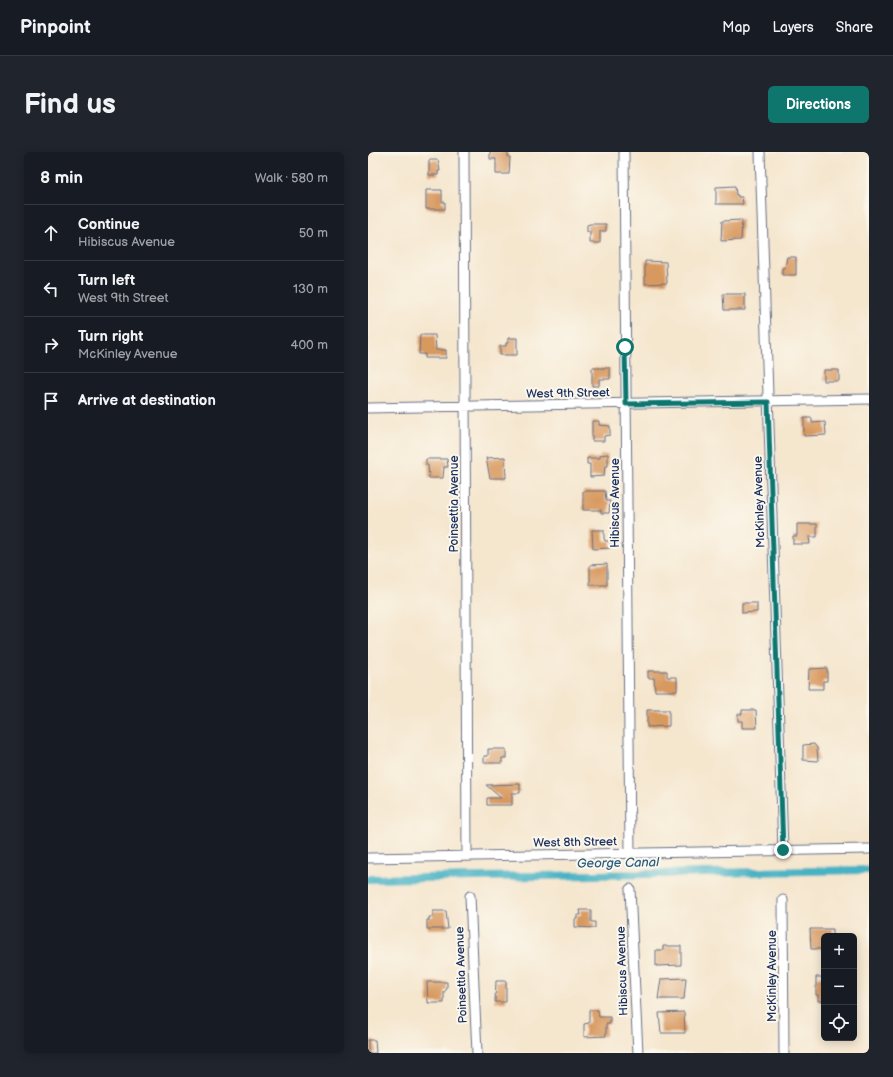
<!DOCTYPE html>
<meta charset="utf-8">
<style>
:root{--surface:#171b24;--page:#20242c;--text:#f1f3f6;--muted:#9ea1a6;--line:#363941;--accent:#0f766e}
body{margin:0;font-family:"Balsamiq Sans",sans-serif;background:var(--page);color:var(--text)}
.controls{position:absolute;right:12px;bottom:12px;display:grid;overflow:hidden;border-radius:6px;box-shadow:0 2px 10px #0003}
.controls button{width:36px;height:36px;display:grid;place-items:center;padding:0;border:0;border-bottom:1px solid var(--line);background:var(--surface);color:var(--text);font:20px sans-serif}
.stop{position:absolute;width:12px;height:12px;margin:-9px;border:3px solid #0f766e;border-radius:50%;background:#fff}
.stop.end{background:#0f766e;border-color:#fff;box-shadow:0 1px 4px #0008}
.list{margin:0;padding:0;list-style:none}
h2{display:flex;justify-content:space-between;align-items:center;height:52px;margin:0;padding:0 16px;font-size:17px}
h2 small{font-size:13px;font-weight:400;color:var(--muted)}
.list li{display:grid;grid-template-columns:26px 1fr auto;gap:12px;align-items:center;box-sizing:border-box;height:56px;padding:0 16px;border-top:1px solid var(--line)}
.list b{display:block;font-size:15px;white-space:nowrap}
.list p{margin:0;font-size:13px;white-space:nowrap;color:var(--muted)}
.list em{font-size:13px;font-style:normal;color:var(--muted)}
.icon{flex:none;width:22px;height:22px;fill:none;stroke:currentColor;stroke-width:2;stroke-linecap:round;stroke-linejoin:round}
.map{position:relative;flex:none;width:501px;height:901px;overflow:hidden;border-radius:6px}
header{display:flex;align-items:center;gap:24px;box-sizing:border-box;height:56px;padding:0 20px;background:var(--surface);border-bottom:1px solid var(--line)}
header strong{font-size:19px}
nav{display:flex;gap:22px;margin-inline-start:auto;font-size:14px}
.intro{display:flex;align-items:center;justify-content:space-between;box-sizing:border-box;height:96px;padding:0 24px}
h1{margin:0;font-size:28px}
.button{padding:10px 18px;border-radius:6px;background:var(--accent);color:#fff;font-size:14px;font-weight:700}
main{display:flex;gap:24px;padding:0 24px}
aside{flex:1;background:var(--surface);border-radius:6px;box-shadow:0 2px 10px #0003}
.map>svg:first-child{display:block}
</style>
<header>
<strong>Pinpoint</strong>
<nav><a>Map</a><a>Layers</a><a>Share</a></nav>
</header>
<div class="intro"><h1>Find us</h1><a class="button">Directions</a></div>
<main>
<aside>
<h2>8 min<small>Walk · 580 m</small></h2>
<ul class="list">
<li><svg class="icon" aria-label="ahead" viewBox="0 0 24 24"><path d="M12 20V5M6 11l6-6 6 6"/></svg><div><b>Continue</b><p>Hibiscus Avenue</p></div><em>50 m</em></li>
<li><svg class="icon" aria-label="left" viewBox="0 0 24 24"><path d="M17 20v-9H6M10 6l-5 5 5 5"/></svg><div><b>Turn left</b><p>West 9th Street</p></div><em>130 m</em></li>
<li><svg class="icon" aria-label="right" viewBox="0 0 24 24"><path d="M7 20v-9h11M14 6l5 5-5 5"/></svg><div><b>Turn right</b><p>McKinley Avenue</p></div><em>400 m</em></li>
<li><svg class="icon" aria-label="arrive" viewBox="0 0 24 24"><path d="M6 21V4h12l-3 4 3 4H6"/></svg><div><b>Arrive at destination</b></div></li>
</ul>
</aside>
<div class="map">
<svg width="501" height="901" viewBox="0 0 501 901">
<rect width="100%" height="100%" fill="#fbf7ec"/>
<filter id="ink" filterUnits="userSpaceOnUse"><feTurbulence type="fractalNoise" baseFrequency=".025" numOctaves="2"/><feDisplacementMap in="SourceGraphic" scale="8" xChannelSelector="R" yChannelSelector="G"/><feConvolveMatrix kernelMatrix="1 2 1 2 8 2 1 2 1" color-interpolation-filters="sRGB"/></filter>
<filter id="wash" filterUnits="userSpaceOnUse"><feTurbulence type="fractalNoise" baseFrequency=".012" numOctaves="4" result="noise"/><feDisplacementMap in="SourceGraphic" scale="16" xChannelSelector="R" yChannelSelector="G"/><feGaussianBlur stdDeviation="0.9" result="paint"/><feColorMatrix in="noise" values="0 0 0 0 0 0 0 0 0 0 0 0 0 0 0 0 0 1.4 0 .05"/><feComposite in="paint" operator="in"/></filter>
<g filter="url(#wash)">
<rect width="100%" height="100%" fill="#f5e6ce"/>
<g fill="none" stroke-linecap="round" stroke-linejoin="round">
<path stroke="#46b2c4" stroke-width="8" d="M0,727L501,718"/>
</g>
<g id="blocks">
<path fill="#d8995e" d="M122,0H140V5H142L141,22H128V7H122Z
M61,8H70L72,19H70V23H61Z
M367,34L368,43H370V45H374L375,52H348V35Z
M58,38H74V50H77V57H58Z
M374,68L373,88L353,89L354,69Z
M222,72H238V79H232V91H222V80H219V73Z
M419,105H428V123H414V116H417Z
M277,109L298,110L299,131L277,132Z
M355,142H377V158H356Z
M52,183H67L68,198H78V206H57V202H51Z
M140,186H149V203H132V194H138V191H140Z
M224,216H242V227H231V234H224Z
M456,218H471V229H456Z
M436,266H444V271L457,270L458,283L436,284Z
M224,269H231V273L242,274V283L236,284V289H224Z
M240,302V314H237L236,324L222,325V312H219V306H232V303Z
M137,305L138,326H122L118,306Z
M58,307H79L80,315H76L75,326H61L60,313H58Z
M215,339H237L238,349H242L241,361H233V358H215Z
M429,372H449V385H441L442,392H425V384H429Z
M224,378H236V386L237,389H243V396L225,397Z
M239,412V433H222V413Z
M374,451H389V460L374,461Z
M459,516V529H455V537H440L441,517Z
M280,519H299V525H309V539H287L286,526H280Z
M279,558H301V574L279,575Z
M374,558H388L389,576H374V569H370V562H374Z
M446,592L449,596L450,609L435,608V593Z
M120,597H138V606H134V611H116V604H120Z
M152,632V641H144V653H119V646H133L118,633Z
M212,758H223V770H227V776L207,775V767H209V763H213Z
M65,759H78L80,777H59V768H61V765H65Z
M442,777H465V784H456V797H443Z
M295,794H313V813L288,814V798H295Z
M448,825H456V849H450V843H448Z
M318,826L316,847H290L293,827Z
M128,829H138V850H127Z
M59,830H79V837L76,840V851H60Z
M221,858H230L231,865H242V872H238V884L216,885V872L221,871Z
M316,860L317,881H293L291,861Z
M0,888H7L8,901H0Z"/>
</g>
</g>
<g filter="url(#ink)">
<use href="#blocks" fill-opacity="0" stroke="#676f85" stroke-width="1"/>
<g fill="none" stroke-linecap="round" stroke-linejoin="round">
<defs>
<path id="minor" d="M96,0L99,704
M256,0L262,702
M392,0L415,698
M0,256L501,247
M0,706L501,697
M262,737L270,901
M102,744L109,901
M415,748L416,901"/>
</defs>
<use href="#minor" stroke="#676f85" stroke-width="11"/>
<use href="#minor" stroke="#fff" stroke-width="9"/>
</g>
</g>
<g fill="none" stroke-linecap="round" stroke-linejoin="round" filter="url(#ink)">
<path stroke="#0f766e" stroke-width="5" d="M257,195L258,252L400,250L415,698"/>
</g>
<g text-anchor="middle" stroke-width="4" stroke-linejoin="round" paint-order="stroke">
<g font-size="12" fill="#1b2f5e" stroke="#fbf7ec">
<text transform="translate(200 241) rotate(-1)" y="4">West 9th Street</text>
<text transform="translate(391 350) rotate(-92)" y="4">McKinley Avenue</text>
<text transform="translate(247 351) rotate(-90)" y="4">Hibiscus Avenue</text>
<text transform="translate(86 352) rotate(-90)" y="4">Poinsettia Avenue</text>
<text transform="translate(207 690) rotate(-1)" y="4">West 8th Street</text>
<text transform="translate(254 819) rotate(-92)" y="4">Hibiscus Avenue</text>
<text transform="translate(93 823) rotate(-92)" y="4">Poinsettia Avenue</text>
<text transform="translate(404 824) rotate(-90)" y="4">McKinley Avenue</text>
</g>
<g font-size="13" font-style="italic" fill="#2a5d82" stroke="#fbf7ec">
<text transform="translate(250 710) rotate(-1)" y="5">George Canal</text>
</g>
</g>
</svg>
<div class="controls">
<button>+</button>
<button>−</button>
<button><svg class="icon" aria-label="locate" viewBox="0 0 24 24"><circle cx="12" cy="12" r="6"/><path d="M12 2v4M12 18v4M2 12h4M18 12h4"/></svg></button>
</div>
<div class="stop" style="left:257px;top:195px"></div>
<div class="stop end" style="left:415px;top:698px"></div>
</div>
</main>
